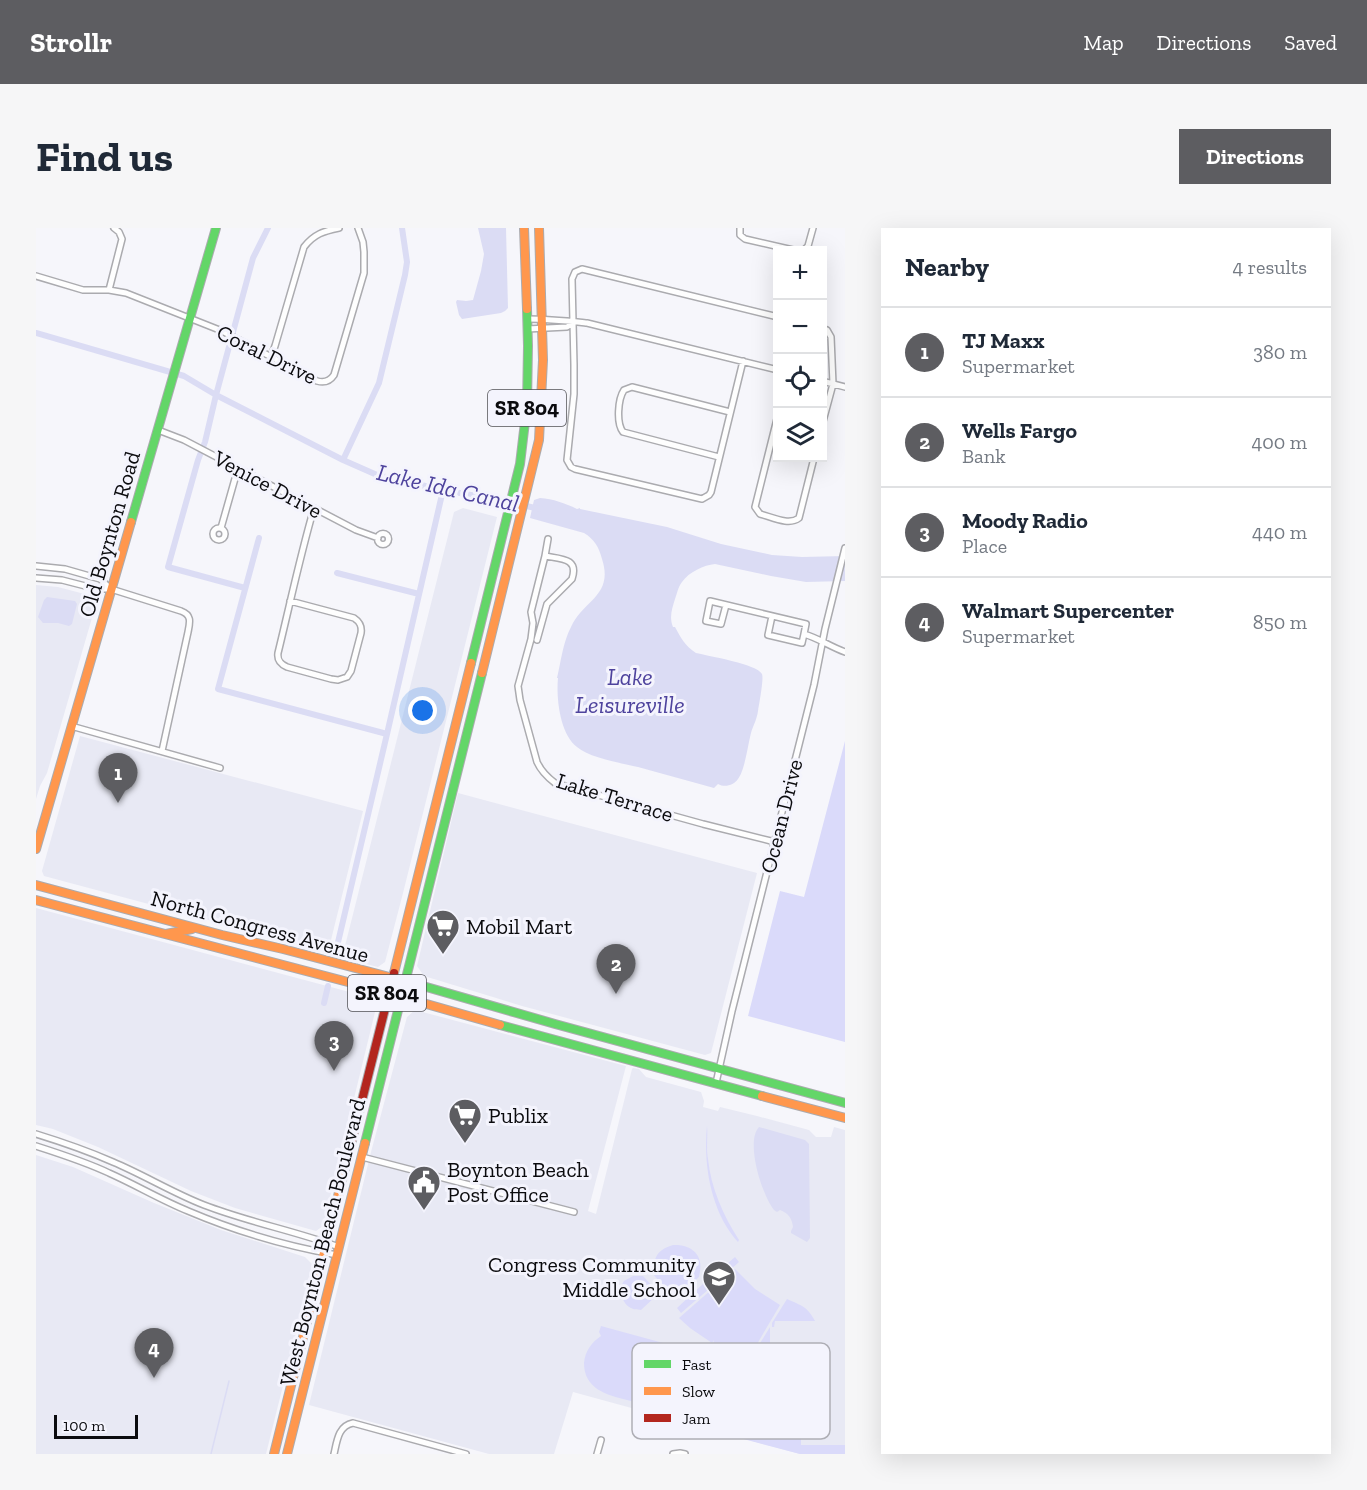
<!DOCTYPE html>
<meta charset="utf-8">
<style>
:root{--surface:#fff;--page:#f6f6f7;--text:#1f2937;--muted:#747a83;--line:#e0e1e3;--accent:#5d5d61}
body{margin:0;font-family:"Zilla Slab",serif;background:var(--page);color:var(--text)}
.controls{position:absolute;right:18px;top:18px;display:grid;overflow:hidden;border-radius:0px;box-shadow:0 6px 24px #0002}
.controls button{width:54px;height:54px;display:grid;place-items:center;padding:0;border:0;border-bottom:2px solid var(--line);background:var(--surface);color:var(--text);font:30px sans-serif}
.scale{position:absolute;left:18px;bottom:15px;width:84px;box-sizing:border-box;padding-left:6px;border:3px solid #0b0b0e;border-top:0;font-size:16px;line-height:21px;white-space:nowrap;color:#0b0b0e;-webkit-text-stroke:4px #f4f4fd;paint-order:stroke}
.you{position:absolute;left:387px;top:483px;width:21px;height:21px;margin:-15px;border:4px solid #fff;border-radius:50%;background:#1a73e8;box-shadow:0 0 0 9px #1a73e833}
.badge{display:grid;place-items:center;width:39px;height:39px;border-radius:50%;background:var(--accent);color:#fff;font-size:20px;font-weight:700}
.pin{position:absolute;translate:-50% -50px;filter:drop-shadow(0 2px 3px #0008)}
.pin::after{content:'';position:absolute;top:32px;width:21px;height:18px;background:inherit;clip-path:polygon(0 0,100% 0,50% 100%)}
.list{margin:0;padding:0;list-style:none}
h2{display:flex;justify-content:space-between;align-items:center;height:78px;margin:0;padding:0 24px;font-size:26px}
h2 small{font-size:20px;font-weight:400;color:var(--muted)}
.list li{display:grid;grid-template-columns:39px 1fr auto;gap:18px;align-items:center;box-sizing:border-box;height:90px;padding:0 24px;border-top:2px solid var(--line)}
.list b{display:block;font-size:22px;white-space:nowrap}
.list p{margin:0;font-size:20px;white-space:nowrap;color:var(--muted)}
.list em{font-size:20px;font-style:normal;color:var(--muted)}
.icon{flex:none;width:33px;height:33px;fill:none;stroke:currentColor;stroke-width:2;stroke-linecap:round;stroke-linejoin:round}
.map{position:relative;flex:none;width:809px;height:1226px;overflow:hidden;border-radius:0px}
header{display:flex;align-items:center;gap:36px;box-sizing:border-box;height:84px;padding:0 30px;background:var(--accent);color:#fff}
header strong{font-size:28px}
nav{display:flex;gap:33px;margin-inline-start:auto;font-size:21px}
.intro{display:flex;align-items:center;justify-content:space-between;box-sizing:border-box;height:144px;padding:0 36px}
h1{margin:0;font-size:42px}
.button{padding:15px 27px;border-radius:0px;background:var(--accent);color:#fff;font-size:21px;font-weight:700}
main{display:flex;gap:36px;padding:0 36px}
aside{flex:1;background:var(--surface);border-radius:0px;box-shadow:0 6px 24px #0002}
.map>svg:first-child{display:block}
</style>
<header>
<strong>Strollr</strong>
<nav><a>Map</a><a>Directions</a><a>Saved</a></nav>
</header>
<div class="intro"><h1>Find us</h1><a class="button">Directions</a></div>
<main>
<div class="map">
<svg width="809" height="1226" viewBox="0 0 809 1226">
<rect width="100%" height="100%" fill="#f6f6fb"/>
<path fill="#e8e9f4" d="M427,280L461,289L366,669L349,734L342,739L306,730L418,284Z
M0,357L22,359L56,368L60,376L11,545L4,558L0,571Z
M44,508L327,583L292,724L8,648L6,643Z
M422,565L721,645L675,825L669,827L486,778L388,748L381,738Z
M0,680L336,770L340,780L287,998L280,1003L199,980L155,963L62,919L17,901L0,897Z
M379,782L590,838L552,983L560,986L596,841L597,840L603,841L610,849L665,864L668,873L667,879L682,883L684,879L721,888L773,902L780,909H795L798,899L809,902V1226H764L537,1164L518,1226H453L273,1177L335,924L371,789Z
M0,927L37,939L118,975L185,1002L269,1029L277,1037L230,1226H0Z"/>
<path fill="#dadafa" d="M809,513V814L712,788L744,663L768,669Z
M671,898C672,907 670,920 672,931C675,960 687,987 703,1012L702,1014C675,984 667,937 671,898Z
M637,1017C648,1016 662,1021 664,1034C665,1039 664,1044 663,1049L644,1066L633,1065L617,1046C618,1030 620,1022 637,1017Z
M699,1029L703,1034L675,1059L670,1054Z
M699,1041L719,1061L744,1077L711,1133L677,1116L678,1112L676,1115L654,1100L643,1090Z
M597,1048H607L621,1063L620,1068L605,1082C601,1081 598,1082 595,1080C586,1076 582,1061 588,1053C591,1051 594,1050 597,1048Z
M668,1055L673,1061L645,1085L641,1080Z
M751,1071C766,1078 771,1078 779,1093H739L738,1099H736V1095Z
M565,1098L693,1133L695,1129L702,1132L701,1135H698L697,1140L702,1139L704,1132L710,1135L709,1137H711L712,1136L733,1142L734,1205H765V1217H809V1226H764L625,1189L623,1181C613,1178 602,1175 591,1172C571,1167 548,1161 548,1135C549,1123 556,1114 565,1108L563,1104Z
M734,1099V1139L713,1133Z"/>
<path fill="#dbdcf4" d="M442,0H470L472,80L469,83L465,85L426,91L423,87L420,74L421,72L430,73L437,72L445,43L448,26Z
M504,270C517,271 529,275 541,281L544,280V281L631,299L685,316L736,327L766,329L809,328V353L770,354L735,348L679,336C668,337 653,344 646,354C642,359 641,366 639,371C636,381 633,389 637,399H639C645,410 649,418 660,425C672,428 721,436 726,446C728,451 723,476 722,483C721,491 717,498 715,505C712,516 709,542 702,551C698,557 689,560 682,556L678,560C653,553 627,546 602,539C585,535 554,530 541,519C524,506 520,470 522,450H521C525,433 527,414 535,399C547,372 578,368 566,331C563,319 558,311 548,305L494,290L498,272Z
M11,369L39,373L41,376L36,396L33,398L22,395H7L2,389L8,372Z
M723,899L769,912L773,916L774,1010L771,1014L755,1005V1003L757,999C756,990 752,985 744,982L741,984L738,982C726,967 709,914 723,899Z"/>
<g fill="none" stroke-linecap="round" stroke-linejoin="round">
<path stroke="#dbdcf4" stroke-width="1.5" d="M175,1226L193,1153"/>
<path stroke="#dbdcf4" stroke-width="6" d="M0,105L148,148L180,167L307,232L341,247L407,262L463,272L504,281
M307,232L343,155L369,47L371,34L366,0
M223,310L182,461L351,506
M301,345L383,366
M209,360L132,339L162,232L169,214L180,167L217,30L232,0
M299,727L351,506L407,262
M288,775L292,758"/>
<defs>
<path id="street" d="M704,0V7L709,11L757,22
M768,22L772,18L777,0
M0,48L47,62H73L90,65L186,103L281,153C288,155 294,153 298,147L328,45V24L327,14L322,0
M73,62L86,11L83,4L78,0
M492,91C512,91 531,93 551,95L742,142
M786,100L791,102L795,109L797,156L786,197
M491,101L531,99L537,95
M235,128L239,118L268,19C278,6 288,3 303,0
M707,133L675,264L673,267L666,271L539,241L535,239L531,232L538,166V137L536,51L539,44L546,41L742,89
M786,153L809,159
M742,187L719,279L724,286C736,289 753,298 763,290L778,230
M122,202L148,212L320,302L342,310
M683,229L587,204C580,195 582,171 588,162L596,159L694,184
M177 306a6 6 0 1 1 12 0a6 6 0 1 1-12 0Z
M185,300L202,240
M341.5 311a5.5 5.5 0 1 1 11 0a5.5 5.5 0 1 1-11 0Z
M509,328L512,311
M0,338L29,341L64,351L75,361
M0,350L26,352L61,361H75L145,383C156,387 154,394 152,404L126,523
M254,373L318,390C324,394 326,398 325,405L315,443L311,449L302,452L295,451L251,439C244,436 241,432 242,425C254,376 264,328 278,280
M690,377L685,396L670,393L674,373L770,396L768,406C782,410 795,419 809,424
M736,388L732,407L766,415L768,406
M501,412L511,376L536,351C543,330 525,331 509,328L495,384L497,395L495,411L482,458L484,472L501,534C505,543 511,549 519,555L667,596L739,614
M35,498L184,540
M680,855L696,783L778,457L789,401L809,320
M0,906C26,914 52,923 77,934C108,947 137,965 168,977C212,994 259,1003 303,1019
M0,918C25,926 50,934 73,945C100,957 125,972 152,983C199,1003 250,1018 301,1027
M326,929L538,984
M298,1226C301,1213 302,1198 317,1195L430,1226
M561,1226L565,1212
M637,1226L644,1225L649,1226"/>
<path id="fast" d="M95,294L180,0
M435,435L484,236L491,177L492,118L491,81
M380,756L519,796L809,875
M464,797L726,868
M329,915L446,445"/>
<path id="slow" d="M488,0L491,81
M446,445L503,212L507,132L503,0
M0,621L95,294
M0,657L186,707L247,721L380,756
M0,672L331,759L464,797
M130,706L156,701
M358,745L435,435
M726,868L809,890
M238,1226L311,932
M251,1226L329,915"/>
<path id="jam" d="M311,932L358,745"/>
</defs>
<use href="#street" stroke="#ababaf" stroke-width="8"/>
<use href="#fast" stroke="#ababaf" stroke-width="10"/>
<use href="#slow" stroke="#ababaf" stroke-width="10"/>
<use href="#jam" stroke="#ababaf" stroke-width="10"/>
<use href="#street" stroke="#fefefe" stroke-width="5"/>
<use href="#fast" stroke="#63d668" stroke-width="8"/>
<use href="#slow" stroke="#ff974d" stroke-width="8"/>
<use href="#jam" stroke="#b3261e" stroke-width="8"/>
</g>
<defs>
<symbol id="supermarket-pin" viewBox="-11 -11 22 30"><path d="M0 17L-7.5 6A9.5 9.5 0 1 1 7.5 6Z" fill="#5d5d61" stroke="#f4f4fd"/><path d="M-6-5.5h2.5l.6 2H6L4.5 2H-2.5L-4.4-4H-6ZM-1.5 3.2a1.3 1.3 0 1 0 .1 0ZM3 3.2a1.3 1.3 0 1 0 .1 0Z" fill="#fff"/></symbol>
<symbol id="civic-pin" viewBox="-11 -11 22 30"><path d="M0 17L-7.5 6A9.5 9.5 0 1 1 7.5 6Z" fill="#5d5d61" stroke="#f4f4fd"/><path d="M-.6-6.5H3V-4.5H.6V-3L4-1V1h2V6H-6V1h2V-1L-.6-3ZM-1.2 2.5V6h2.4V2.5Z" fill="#fff"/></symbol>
<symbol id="school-pin" viewBox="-11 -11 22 30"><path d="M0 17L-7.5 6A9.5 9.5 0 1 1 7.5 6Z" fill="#5d5d61" stroke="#f4f4fd"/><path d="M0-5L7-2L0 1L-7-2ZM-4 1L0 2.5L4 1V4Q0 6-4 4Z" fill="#fff"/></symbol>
</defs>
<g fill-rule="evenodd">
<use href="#supermarket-pin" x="388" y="679" width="38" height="52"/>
<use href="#supermarket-pin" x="410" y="868" width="38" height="52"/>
<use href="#civic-pin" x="369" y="935" width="38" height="52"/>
<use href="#school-pin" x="664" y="1030" width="38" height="52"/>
</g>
<g text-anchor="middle" stroke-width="6" stroke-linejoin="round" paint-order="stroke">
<g fill="#f4f4fd" stroke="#515156" stroke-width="1.5">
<rect x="452" y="162" width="78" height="36" rx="4.5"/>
<rect x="312" y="747" width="78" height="36" rx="4.5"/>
</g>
<g font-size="21" font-weight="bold" fill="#0b0b0e">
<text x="491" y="187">SR 804</text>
<text x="351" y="772">SR 804</text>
</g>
<g font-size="22" fill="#0b0b0e" stroke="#f4f4fd">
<text transform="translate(231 126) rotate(26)" y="8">Coral Drive</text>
<text transform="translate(232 256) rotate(28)" y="8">Venice Drive</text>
<text transform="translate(73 306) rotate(-74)" y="8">Old Boynton Road</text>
<text transform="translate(579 569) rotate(17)" y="8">Lake Terrace</text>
<text transform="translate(745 588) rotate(-76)" y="8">Ocean Drive</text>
<text transform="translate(224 698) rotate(15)" y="8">North Congress Avenue</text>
<text transform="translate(286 1014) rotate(-76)" y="8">West Boynton Beach Boulevard</text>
</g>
<g font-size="22" fill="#0b0b0e" stroke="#f4f4fd" text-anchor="start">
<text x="430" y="706">Mobil Mart</text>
<text x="452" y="895">Publix</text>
<text x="411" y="949">Boynton Beach<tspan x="411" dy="25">Post Office</tspan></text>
<text x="660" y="1044" text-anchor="end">Congress Community<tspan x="660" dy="25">Middle School</tspan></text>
</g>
<g font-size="24" font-style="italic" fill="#4e439d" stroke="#f4f4fd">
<text transform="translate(412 260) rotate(13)" y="8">Lake Ida Canal</text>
<text x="594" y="457">Lake<tspan x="594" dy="28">Leisureville</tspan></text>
</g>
</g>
<rect x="596" y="1115" width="198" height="96" rx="9" fill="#f4f4fd" stroke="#aeaeb5" stroke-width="1.5"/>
<rect x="608" y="1132" width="27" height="8" fill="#63d668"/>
<rect x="608" y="1159" width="27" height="8" fill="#ff974d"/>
<rect x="608" y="1186" width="27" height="8" fill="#b3261e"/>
<g font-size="16" fill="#0b0b0e">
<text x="646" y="1142">Fast</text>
<text x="646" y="1169">Slow</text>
<text x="646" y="1196">Jam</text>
</g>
</svg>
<div class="controls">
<button>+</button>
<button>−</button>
<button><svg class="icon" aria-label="locate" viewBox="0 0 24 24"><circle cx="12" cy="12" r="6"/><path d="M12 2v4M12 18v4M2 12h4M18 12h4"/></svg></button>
<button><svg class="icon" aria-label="layers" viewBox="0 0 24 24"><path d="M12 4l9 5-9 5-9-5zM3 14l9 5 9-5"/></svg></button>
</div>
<div class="scale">100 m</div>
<div class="you"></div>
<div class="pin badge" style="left:82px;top:575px">1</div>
<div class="pin badge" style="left:580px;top:766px">2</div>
<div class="pin badge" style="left:298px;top:843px">3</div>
<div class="pin badge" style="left:118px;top:1150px">4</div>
</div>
<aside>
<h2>Nearby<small>4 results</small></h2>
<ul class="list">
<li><span class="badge">1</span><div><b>TJ Maxx</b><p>Supermarket</p></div><em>380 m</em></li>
<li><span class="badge">2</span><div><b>Wells Fargo</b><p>Bank</p></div><em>400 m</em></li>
<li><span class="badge">3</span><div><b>Moody Radio</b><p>Place</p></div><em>440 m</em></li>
<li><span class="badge">4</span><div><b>Walmart Supercenter</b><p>Supermarket</p></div><em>850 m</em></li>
</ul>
</aside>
</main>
